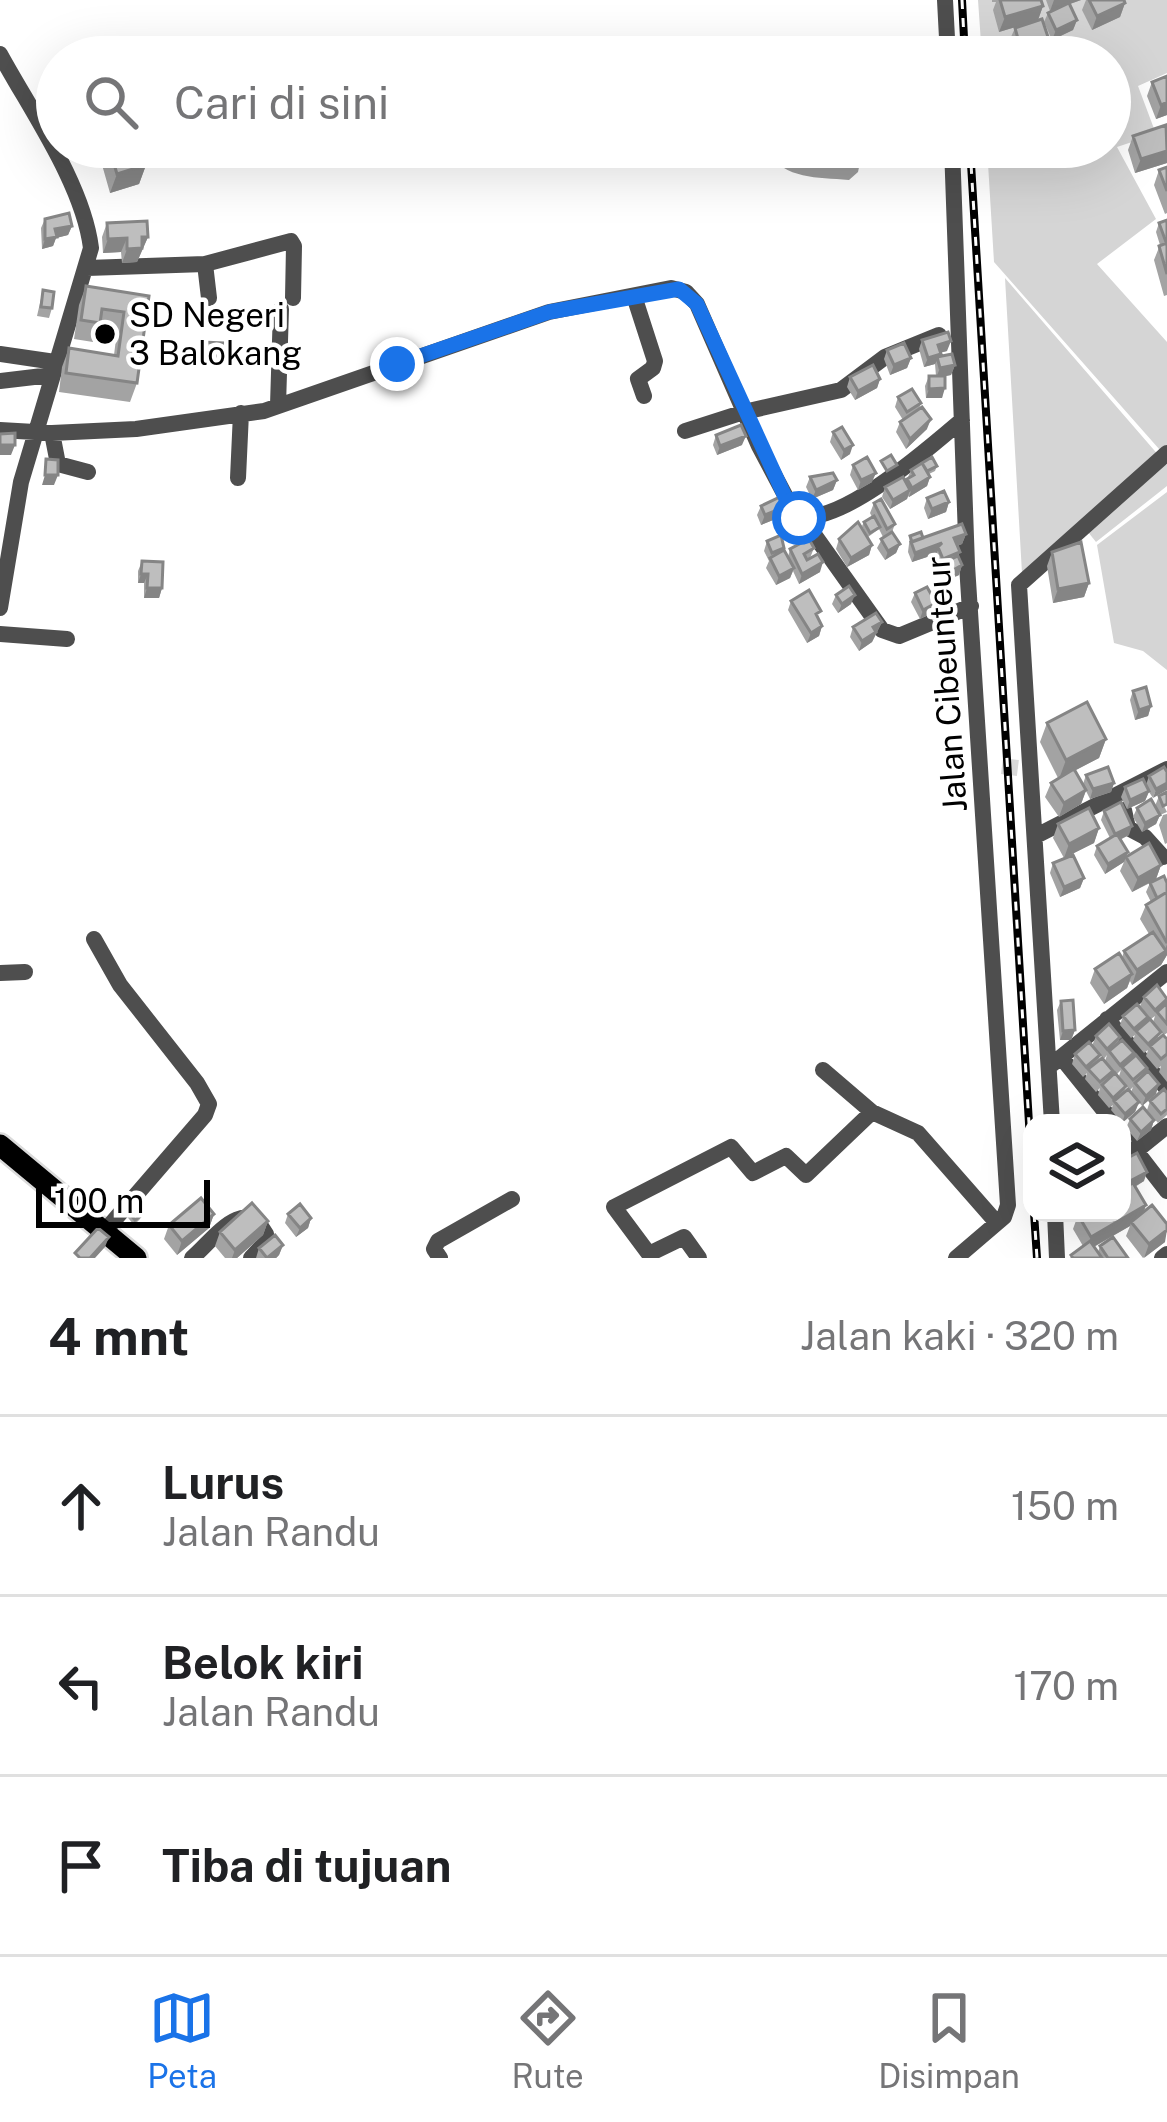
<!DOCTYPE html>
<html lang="id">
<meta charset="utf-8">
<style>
:root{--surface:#fff;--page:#f2f2f2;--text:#202124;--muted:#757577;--line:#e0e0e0;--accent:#1a73e8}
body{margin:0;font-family:"Public Sans",sans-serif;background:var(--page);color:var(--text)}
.controls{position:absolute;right:36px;bottom:36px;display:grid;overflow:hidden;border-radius:24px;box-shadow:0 12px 48px #0002}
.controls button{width:108px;height:108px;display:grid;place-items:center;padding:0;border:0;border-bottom:3px solid var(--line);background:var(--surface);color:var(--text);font:60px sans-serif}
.scale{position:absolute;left:36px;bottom:30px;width:174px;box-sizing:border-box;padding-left:12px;border:6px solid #000;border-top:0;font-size:33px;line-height:42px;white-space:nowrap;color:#000;-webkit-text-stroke:9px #fff;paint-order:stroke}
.stop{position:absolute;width:36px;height:36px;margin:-27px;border:9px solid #1a73e8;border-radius:50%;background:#fff}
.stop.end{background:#1a73e8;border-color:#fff;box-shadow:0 3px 12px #0008}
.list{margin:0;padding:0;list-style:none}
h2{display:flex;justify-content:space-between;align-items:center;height:156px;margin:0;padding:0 48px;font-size:51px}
h2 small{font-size:39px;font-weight:400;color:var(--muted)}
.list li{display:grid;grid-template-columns:78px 1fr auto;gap:36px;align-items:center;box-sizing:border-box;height:180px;padding:0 48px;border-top:3px solid var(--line)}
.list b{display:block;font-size:45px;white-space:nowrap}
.list p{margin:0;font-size:39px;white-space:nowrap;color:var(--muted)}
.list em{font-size:39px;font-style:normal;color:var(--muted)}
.icon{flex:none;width:66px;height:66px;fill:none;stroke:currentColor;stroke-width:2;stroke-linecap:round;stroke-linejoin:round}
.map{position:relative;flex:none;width:1167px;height:1258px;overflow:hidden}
.search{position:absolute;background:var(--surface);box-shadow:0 12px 48px #0002;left:36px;right:36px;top:36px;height:132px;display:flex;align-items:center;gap:30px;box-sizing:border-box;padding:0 42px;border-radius:66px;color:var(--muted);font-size:45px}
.sheet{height:696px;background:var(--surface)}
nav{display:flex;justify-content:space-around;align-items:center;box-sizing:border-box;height:168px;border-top:3px solid var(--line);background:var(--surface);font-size:33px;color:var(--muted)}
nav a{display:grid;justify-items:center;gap:6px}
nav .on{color:var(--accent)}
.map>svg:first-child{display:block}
</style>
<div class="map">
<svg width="1167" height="1258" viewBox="0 0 1167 1258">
<rect width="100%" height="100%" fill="#fff"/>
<path fill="#d5d5d5" d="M978,0H1167V73L1138,86L1156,134L1117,147L1156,219L1097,264L1167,342V458L994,262L987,147H1110V57H982Z
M1005,278L1167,465V486L1096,542L1084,527L1022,573Z
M1167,492V670L1143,651L1114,643L1097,545Z"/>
<path fill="#9c9c9c" d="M768,147H855L861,158L858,172L849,180C816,177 787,180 765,151Z"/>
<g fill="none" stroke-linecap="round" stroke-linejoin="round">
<path stroke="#d9d9d9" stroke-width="16" stroke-dasharray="16 8" stroke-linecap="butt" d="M1002,766L1018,768"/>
<defs>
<path id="major" d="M0,1145L136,1258"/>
</defs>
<use href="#major" stroke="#dbdbdb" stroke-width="26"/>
<path stroke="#4e4e4e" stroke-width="16" d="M945,0L948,57
M0,54C31,111 83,184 91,248L21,482L0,608
M952,147L967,565L1008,1205L1004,1217L956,1258
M205,264L291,241L294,246L293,298
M87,268L205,264L209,298
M634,296L655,361L653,368L638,379L644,396
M0,354L55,362
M0,381L51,375
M278,405L281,309
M0,430L52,433L136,429L264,411L549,312L671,288L686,292L697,304L759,446L796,516C840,527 929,448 962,420
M685,431L744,412L841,390L885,357L939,335
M52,433L58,464L88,472
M238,478L241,413
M803,519L882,630L899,636L971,606
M0,634L67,639
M1124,810L1128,828L1145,837L1163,857
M1036,836L1167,769
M94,939L120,985L197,1083L209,1104L205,1115L104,1232
M0,973L25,972
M1107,1019L1167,1089
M1061,1057L1114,1123
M1050,1066L1167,972
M823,1070L872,1112
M1052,1123L1019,585L1167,453
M1122,1133L1136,1151L1167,1126
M1136,1151L1167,1191
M1055,1213L1057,1258
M192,1258C215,1238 244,1194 266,1234L264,1244L251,1258
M440,1258L434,1249L438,1241L512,1199
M699,1258L684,1237L649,1254L614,1207L731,1147L753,1173L786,1156L806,1175L872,1112L918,1133L997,1223
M1162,1258L1167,1254"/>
<use href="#major" stroke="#000" stroke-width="21"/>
<defs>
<path id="rail" d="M962,0L965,57
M970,147L1032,1173
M1034,1213L1037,1258"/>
</defs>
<use href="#rail" stroke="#000" stroke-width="8"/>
<use href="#rail" stroke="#fff" stroke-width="3" stroke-dasharray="9" stroke-linecap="butt"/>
</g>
<path fill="#a3a3a3" d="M992,0H1041L1043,6L1038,20L999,32L993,10L996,2H992Z
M1046,0H1081L1070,4L1077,20L1073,30L1052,40L1044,22L1048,13L1050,11Z
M1086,0H1124L1125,3L1120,17L1092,30L1082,10Z
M1015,28L1048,37L1044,47L1017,56L1011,37Z
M1167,76V115L1156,119L1147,96L1152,82Z
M1167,130V163L1135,173L1128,150L1133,136Z
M97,147H141L146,165L139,184L110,193Z
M1167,167V213L1165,214L1154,185L1159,170Z
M45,219L72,226L68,235L56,238L53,246L42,249L41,228Z
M1167,220V295L1164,296L1154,260L1160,245L1156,232L1159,223Z
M107,223L148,237L137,262L122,263L121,252L103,253L102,237Z
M86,286L149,296L137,383L130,402L59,392L62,367L69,348L114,355L117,331L98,328L93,342L74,339L79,305Z
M43,290L52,308L49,318L37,316Z
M922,340L947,351L940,353V357L955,365L951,375L945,376L942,398H926L925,386L929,376H936L935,364L924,367L919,349Z
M887,350L911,358L907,368L890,375L884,359Z
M850,377L880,379L877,388L855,400L847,387Z
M898,397L921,403L919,409L927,429L906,449L896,432L900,422L903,420L895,407Z
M833,432L850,454L841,460L830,442Z
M716,435L742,445L717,455L713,445Z
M853,465L872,482L858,490L850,475Z
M937,466L935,471L929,474L930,477L927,486L909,497L908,496L907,499L890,509L882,497L885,487L906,482L911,470Z
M810,477L837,480L833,490L812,499L806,487Z
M927,498L949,502L946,512L928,519L924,508Z
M874,503L895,524L892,532L900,544L896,553L885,560L877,548L883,537L879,529L868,537L862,526L864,522L872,517L870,513Z
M761,506H787L783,516L761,525L757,515Z
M966,534L962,544L957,546L958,557L962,565L959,575L946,581L941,572L943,568L940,569L935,556L936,554L912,562L908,552L910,536L923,538Z
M839,539L872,545L869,555L847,567L836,549Z
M767,541L788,557L790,549L814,548L810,558L820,572L799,584L793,571L790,578L776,585L766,568L769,561L764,551Z
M1052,552L1089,583L1084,597L1053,603L1047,566Z
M142,561L162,588L159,598H144V583H138V571Z
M915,593L936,603L932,613L920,619L911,602Z
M836,595L851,604L838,613L832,604Z
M791,601L819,619L822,626L819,636L807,643L788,610Z
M882,622L872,642L859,651L850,637L853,627Z
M1133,691L1151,706L1148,716L1135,720L1130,700Z
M1047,723L1106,739L1099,758L1075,770L1083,784L1086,775L1114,783L1111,792L1090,799L1086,791L1081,804L1059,817L1045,797L1051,783L1058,778L1040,742Z
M1164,767L1153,798L1149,792L1145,801L1127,809L1121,797L1125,787L1146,785L1149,776Z
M1159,796L1167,812L1160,815L1156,824L1142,832L1133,817L1137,808L1155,806Z
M1104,811L1129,835L1120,840L1126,856L1161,865L1156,879L1167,883V955L1161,965L1132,985L1130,981L1127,988L1104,1004L1090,983L1095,969L1122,958L1124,951L1149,934L1140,919L1146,905L1151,902L1146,892L1150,883L1132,892L1120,871L1124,862L1105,874L1094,855L1097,846L1110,838L1101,820Z
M1167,814V843L1165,844L1159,825L1163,815Z
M1058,824L1099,828L1094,843L1064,858L1053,838Z
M1053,863L1084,878L1080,888L1060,897L1050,873Z
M1144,997L1167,1003V1033L1164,1035L1153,1022L1155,1016L1151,1019L1140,1006Z
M1061,1001L1075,1030L1071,1040H1060L1057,1010Z
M1123,1016L1148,1017L1146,1023L1159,1038L1167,1039V1082L1159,1072L1161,1066L1157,1069L1146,1056L1148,1050L1144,1053L1133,1040L1135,1035L1131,1038L1120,1025Z
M1096,1036L1120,1037L1118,1043L1134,1053L1131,1059L1145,1074L1156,1094L1142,1106L1131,1092L1133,1087L1130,1090L1119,1076L1121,1070L1117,1074L1105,1061L1107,1055L1104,1059L1092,1046Z
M1075,1054L1100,1055L1098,1061L1113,1071L1111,1077L1126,1086L1124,1092L1139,1102L1135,1112L1122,1123L1111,1110L1113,1105L1109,1108L1098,1095L1100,1088L1096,1092L1085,1079L1087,1073L1083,1077L1072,1064Z
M1167,1093V1115L1158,1123L1147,1110L1150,1101Z
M1130,1119L1154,1120L1151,1130L1137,1141L1126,1128Z
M1122,1167L1144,1181L1135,1187L1146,1205L1143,1212L1165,1242L1143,1258L1126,1236L1130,1226L1094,1247L1098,1252L1100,1246L1128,1258H1070L1083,1246L1073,1229L1078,1215L1125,1188L1122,1183Z
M125,1208L142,1215L140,1219L134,1225L124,1213Z
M214,1214L209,1228L177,1255L164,1239L169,1225Z
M288,1214L311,1218L308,1228L296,1237L285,1223Z
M268,1221L263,1235L237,1258H225L215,1246L220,1232Z
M283,1245L279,1255L276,1258H256L259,1248Z"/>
<path fill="#858585" d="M1054,0H1081L1050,11Z
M1125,3L1120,17L1092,30L1097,16Z
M1043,6L1038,20L999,32L1005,17Z
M1077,20L1073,30L1052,40L1056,30Z
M1048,37L1044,47L1017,56L1020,46Z
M1167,102V115L1156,119L1161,105Z
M1167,151V163L1135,173L1141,159Z
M146,165L139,184L110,193L117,174Z
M72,226L68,235L56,238L53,246L42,249L45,239L55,229Z
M142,237H148L137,262L122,263L127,249Z
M127,238L121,252L103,253L108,239Z
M951,341L947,351L934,354L938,345Z
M941,354L935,364L924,367L928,358Z
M202,355H223L219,365H199Z
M911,358L907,368L890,375L894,365Z
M955,365L951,375L936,378L940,368Z
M880,379L877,388L855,400L858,391Z
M945,388L942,398H926L929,389Z
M931,419L927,429L906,449L910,439Z
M746,436L742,445L717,455L720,446Z
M0,445H15L11,455H0Z
M853,445L850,454L841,460L844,450Z
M876,473L872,482L858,490L861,480Z
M45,475H58L54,485H42Z
M930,477L927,486L909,497L912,488Z
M837,480L833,490L812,499L816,490Z
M910,490L907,499L890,509L893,500Z
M949,502L946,512L928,519L932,509Z
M787,506L783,516L761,525L765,515Z
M966,534L962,544L950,548L954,538Z
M942,543L936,554L912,562L915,553Z
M900,544L896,553L885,560L888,551Z
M872,545L869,555L847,567L851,558Z
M823,562L820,572L799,584L802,574Z
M962,565L959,575L946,581L950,572Z
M794,568L790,578L776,585L779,576Z
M141,574H148L144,583H138Z
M1089,583L1084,597L1053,603L1058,589Z
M147,588H162L159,598H144Z
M855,595L851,604L838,613L842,604Z
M936,603L932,613L920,619L923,610Z
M882,622L872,642L859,651L862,641L873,627Z
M822,626L819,636L807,643L811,633Z
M1151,706L1148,716L1135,720L1139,710Z
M1106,739L1099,758L1059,779L1066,760Z
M1114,783L1111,792L1090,799L1093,789Z
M1167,783V790L1153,798L1156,789Z
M1086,790L1081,804L1059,817L1064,803Z
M1149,791L1145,801L1127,809L1130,800Z
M1160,815L1156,824L1142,832L1145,823Z
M1132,826L1129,835L1112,843L1115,834Z
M1099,828L1094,843L1064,858L1069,844Z
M1128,852L1124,862L1105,874L1108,864Z
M1161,865L1156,879L1132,892L1138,878Z
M1084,878L1080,888L1060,897L1064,887Z
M1167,944V955L1161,965L1132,985L1137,970L1164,953Z
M1132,974L1127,988L1104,1004L1109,989Z
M1075,1030L1071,1040H1060L1063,1031Z
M1159,1084L1156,1094L1142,1106L1146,1096Z
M1139,1102L1135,1112L1122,1123L1125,1114Z
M1154,1120L1151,1130L1137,1141L1141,1132Z
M1147,1172L1144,1181L1127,1191L1130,1181Z
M1146,1205L1141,1220L1131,1222L1130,1226L1086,1251L1091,1237Z
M214,1214L209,1228L177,1255L182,1241Z
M311,1218L308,1228L296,1237L300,1228Z
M268,1221L263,1235L237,1258H232L235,1250Z
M1167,1230L1165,1242L1144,1258L1149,1244Z
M109,1237L105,1247L95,1258H90Z
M283,1245L279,1255L276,1258H267Z"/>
<path fill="#bebebe" stroke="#858585" stroke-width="3" d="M1000,0H1041L1043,6L1005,17Z
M1089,0H1124L1125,3L1097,16Z
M1069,3L1077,20L1056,30L1048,13Z
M1042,19L1048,37L1020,46L1015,28Z
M111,47L114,57H82V56Z
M1167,76V102L1161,105L1152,82Z
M1166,125L1167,151L1141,159L1133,136Z
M109,147H141L146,165L117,174Z
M1167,167V191L1159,170Z
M69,213L72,226L55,229L57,237L45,239V219Z
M1167,220V242H1166L1159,223Z
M147,221L148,237H142V248L127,249V238L108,239L107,223Z
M1167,243V274L1159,246Z
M86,286L149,296L137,383L66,373L69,348L118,356L124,312L102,309L100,323L81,320Z
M43,290L54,292L52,308L41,307Z
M948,332L951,341L938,345L941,354L928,358L922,340Z
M202,342L223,343V355H202Z
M904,343L911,358L894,365L887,350Z
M952,354L955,365L940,368L937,357Z
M873,365L880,379L858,391L850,377Z
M929,376H945V388L929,389Z
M912,389L921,403L907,412L898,397Z
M922,407L931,419L910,439L900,422Z
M741,425L746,436L720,446L716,435Z
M842,427L853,445L844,450L833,432Z
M15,433V445H0V434Z
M891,455L897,465L887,471L881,461Z
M867,457L876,473L861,480L853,465Z
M932,457L937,466L927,471L922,463Z
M46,459L58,460V475H45Z
M922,463L930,477L912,488L907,479L914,475L911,470Z
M833,473L837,480L816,490L810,477Z
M903,477L910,490L893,500L885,487Z
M944,491L949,502L932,509L927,498Z
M782,496L787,506L765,515L761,506Z
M881,499L895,524L887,529L874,503Z
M874,516L880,527L870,533L864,522Z
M858,522L872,545L851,558L839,539Z
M962,524L966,534L954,538L960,552L943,559L938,547L942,543L915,553L911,542Z
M892,532L900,544L888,551L881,539Z
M921,532L923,538L912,542L910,536Z
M781,535L784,548L772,553L767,541Z
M809,539L814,548L804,554L807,560L818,554L823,562L802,574L790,549Z
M1081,542L1089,583L1058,589L1052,552Z
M784,550L794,568L779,576L770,558Z
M958,556L962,565L950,572L945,562Z
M142,561L163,562L162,588H147L148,574H141Z
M849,586L855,595L842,604L836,595Z
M927,587L936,603L923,610L915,593Z
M809,590L821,611L816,614L822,626L811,633L791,601Z
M876,613L882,622L873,627L876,632L862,641L853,627Z
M1146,687L1151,706L1139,710L1133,691Z
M1087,702L1106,739L1066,760L1047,723Z
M1108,767L1114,783L1093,789L1086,775Z
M1164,767L1167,772V783L1156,789L1149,776Z
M1074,769L1086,790L1064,803L1051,783Z
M1143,779L1149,791L1130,800L1125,787Z
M1167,792V804L1163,806L1159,796Z
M1151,799L1160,815L1145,823L1137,808Z
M1121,802L1132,826L1115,834L1104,811Z
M1089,808L1099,828L1069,844L1058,824Z
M1117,834L1128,852L1108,864L1097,846Z
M1149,843L1161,865L1138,878L1126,857Z
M1073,855L1084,878L1064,887L1053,863Z
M1164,876L1167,883V892L1157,898L1150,883Z
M1167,892V943L1146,905Z
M1153,932L1166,951L1137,970L1124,951Z
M1119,953L1132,974L1109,989L1095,969Z
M1157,985L1167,999L1155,1010L1144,997Z
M1073,1000L1075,1030L1063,1031L1061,1001Z
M1167,1003V1024L1157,1012Z
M1137,1004L1148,1017L1134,1029L1123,1016Z
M1150,1019L1161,1032L1148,1044L1136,1031Z
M1109,1024L1120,1037L1107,1049L1096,1036Z
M1163,1035L1167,1039V1054L1161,1059L1150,1046Z
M1122,1040L1134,1053L1120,1065L1109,1051Z
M1089,1042L1100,1055L1086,1067L1075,1054Z
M1136,1055L1147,1068L1133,1080L1122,1067Z
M1102,1058L1113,1071L1100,1082L1088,1069Z
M1148,1071L1159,1084L1146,1096L1135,1083Z
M1115,1073L1126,1086L1113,1098L1102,1085Z
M1128,1089L1139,1102L1125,1114L1114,1101Z
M1164,1089L1167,1093V1109L1161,1114L1150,1101Z
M1143,1107L1154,1120L1141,1132L1130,1119Z
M1122,1132L1130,1141L1122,1148Z
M1137,1153L1147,1172L1130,1181L1122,1167V1161Z
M1133,1183L1146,1205L1091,1237L1078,1215L1081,1213H1122V1189Z
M201,1198L214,1214L182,1241L169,1225Z
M132,1203L142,1215L135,1220L125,1208Z
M252,1203L268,1221L235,1250L220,1232Z
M300,1204L311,1218L300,1228L288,1214Z
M1152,1205L1167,1224V1230L1149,1244L1131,1222Z
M98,1228L109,1237L90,1258H80L75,1253Z
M275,1235L283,1245L267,1258L259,1248Z
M1113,1237L1128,1258H1108L1100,1246Z
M1090,1241L1102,1258H1073L1071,1255Z"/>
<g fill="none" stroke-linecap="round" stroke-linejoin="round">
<path stroke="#1a73e8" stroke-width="15" d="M397,364L549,312L679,289L697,304L793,514L799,518"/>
</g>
<circle fill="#000" stroke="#fff" stroke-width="4.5" cx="105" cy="334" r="12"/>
<g text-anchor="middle" stroke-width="9" stroke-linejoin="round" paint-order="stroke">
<g font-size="33" fill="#000" stroke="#fff" text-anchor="start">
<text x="129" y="327">SD Negeri<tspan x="129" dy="38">3 Balokang</tspan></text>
</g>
<g font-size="33" fill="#000" stroke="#fff">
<text transform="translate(946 684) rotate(-94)" y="12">Jalan Cibeunteur</text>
</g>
</g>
</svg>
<div class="controls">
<button><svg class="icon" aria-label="layers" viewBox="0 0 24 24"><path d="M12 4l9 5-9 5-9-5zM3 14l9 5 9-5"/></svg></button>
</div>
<div class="scale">100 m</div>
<div class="stop" style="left:799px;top:518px"></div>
<div class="stop end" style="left:397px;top:364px"></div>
<div class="search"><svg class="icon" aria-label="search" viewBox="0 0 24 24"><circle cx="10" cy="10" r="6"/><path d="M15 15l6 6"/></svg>Cari di sini</div>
</div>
<section class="sheet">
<h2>4 mnt<small>Jalan kaki · 320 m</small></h2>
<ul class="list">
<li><svg class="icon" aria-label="ahead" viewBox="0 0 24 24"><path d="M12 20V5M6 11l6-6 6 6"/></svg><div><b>Lurus</b><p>Jalan Randu</p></div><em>150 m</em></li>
<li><svg class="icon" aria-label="left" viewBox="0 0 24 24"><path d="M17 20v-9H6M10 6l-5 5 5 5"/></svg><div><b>Belok kiri</b><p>Jalan Randu</p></div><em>170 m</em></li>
<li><svg class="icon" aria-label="arrive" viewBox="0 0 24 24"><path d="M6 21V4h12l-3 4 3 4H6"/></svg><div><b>Tiba di tujuan</b></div></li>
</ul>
</section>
<nav>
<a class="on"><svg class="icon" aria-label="map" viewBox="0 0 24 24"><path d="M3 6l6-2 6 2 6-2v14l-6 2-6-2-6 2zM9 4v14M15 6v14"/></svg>Peta</a>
<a><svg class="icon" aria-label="directions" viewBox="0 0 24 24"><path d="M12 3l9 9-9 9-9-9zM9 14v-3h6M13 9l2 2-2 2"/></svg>Rute</a>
<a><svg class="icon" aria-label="saved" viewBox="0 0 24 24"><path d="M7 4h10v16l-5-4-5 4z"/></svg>Disimpan</a>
</nav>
